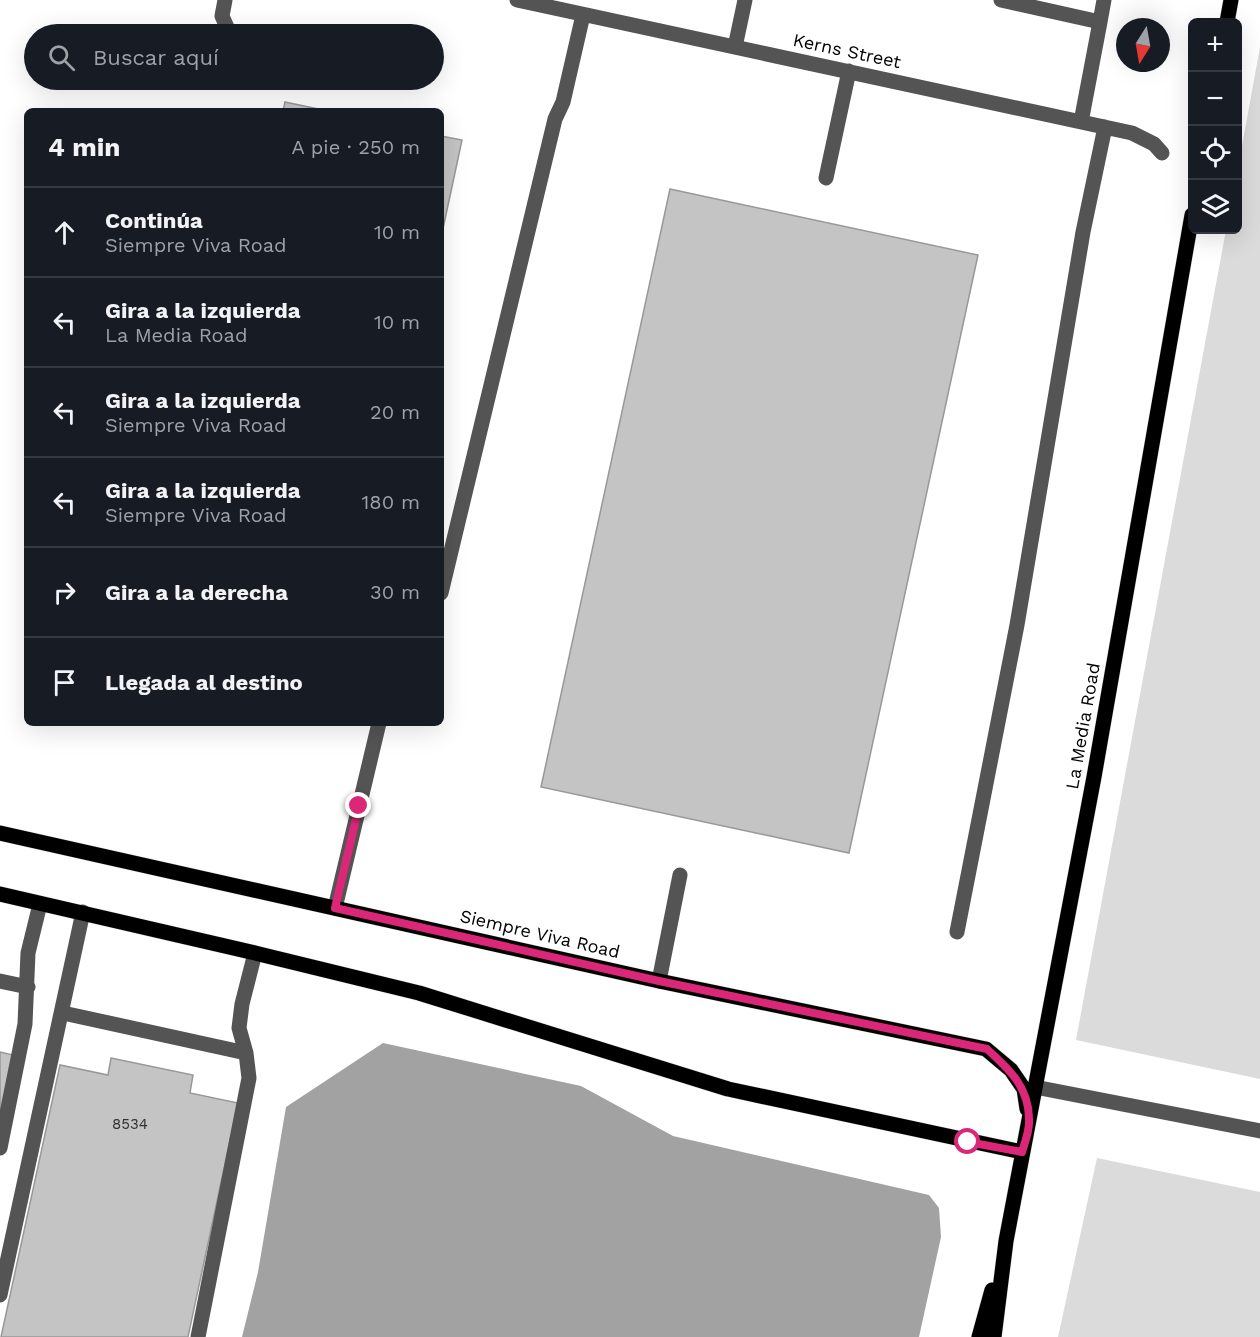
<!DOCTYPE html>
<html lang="es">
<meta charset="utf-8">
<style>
:root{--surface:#171b24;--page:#20242c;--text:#f1f3f6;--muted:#9ea1a6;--line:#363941}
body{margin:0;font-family:"Work Sans",sans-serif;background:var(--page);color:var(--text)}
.controls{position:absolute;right:18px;top:18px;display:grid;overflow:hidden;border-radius:9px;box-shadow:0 6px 24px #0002}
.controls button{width:54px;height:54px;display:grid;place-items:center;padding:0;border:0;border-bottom:2px solid var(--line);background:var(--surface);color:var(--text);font:30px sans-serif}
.compass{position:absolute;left:1116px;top:18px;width:54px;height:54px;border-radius:50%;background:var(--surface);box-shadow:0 6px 24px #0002;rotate:191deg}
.stop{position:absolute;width:18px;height:18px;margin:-14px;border:4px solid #db2777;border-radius:50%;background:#fff}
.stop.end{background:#db2777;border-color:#fff;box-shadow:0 2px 6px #0008}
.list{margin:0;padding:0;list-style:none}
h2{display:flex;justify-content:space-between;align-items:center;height:78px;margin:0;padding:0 24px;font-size:26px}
h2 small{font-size:20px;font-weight:400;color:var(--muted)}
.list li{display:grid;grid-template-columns:39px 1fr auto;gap:18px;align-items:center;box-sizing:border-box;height:90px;padding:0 24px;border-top:2px solid var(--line)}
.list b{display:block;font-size:22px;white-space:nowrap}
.list p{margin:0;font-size:20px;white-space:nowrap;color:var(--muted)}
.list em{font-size:20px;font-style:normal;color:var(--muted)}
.icon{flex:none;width:33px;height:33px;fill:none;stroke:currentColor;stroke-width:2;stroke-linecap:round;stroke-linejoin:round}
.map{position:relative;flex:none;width:1260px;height:1337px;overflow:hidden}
.search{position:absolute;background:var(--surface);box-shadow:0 6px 24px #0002;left:24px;top:24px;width:420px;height:66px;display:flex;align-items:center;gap:15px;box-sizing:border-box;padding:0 21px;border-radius:33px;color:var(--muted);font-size:22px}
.panel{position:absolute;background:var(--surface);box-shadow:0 6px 24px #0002;left:24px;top:108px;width:420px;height:618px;border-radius:9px}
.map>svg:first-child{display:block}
</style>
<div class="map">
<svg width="1260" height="1337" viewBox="0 0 1260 1337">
<rect width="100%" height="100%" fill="#fff"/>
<path fill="#dbdbdb" d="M1260,47V1079L1076,1040L1226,230H1238V168Z
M1097,1158L1260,1192V1337H1058Z"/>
<path fill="#a2a2a2" d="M383,1043L581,1086L673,1136L929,1195L939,1208L941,1237L919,1337H242L258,1272L286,1107Z"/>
<path fill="#c4c4c4" stroke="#989898" stroke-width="1.5" d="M285,102L328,111H283Z
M441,136L462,140L441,238Z
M670,189L978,255L849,853L541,787Z
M0,1052L13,1055L0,1118Z
M111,1058L193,1075L190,1093L238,1103L188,1337H1L60,1065L108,1075Z"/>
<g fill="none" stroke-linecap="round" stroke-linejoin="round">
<defs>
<path id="major" d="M1227,22L1231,0
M0,833L659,981L986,1049L1011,1070L1024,1089L1027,1109
M0,894L255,953L419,993L728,1089L1022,1152
M979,1337L992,1290
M994,1337L1006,1241L1094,777L1192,215"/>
</defs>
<use href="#major" stroke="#dbdbdb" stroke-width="16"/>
<path stroke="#545454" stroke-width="15" d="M225,0L222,16L230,34
M517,0L1132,133L1154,144L1162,153
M1001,0L1100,22L1104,0
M735,47L745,0
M1081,122L1100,22
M826,178L849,71
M441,593L555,119L563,102L583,15
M335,908L379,723
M957,932L1017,625L1083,232L1105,127
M0,981L28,987
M659,981L680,875
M63,1013L246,1053
M1035,1087L1260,1131
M0,1148L25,1024L28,953L40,904
M0,1295L83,912
M198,1337L249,1078L246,1053L239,1028L242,1004L255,953"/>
<use href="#major" stroke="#000" stroke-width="15"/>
</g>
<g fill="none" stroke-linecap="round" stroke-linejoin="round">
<path stroke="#db2777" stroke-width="8" d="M359,806L335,908L659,981L987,1049C1009,1069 1029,1087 1029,1119C1030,1130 1025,1142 1022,1152L968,1142"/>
</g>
<g text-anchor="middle" stroke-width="4.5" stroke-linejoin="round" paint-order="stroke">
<g font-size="15" fill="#313131">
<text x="130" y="1129">8534</text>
</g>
<g font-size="18" fill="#000" stroke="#fff">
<text transform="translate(847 51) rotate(12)" y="6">Kerns Street</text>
<text transform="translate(1083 726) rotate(-80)" y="6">La Media Road</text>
<text transform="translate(540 934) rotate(13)" y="6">Siempre Viva Road</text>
</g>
</g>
</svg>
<div class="controls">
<button>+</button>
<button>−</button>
<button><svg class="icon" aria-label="locate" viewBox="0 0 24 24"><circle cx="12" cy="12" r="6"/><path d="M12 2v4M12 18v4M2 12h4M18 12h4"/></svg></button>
<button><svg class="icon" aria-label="layers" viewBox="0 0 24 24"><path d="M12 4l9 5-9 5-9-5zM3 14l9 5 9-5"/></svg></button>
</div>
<svg class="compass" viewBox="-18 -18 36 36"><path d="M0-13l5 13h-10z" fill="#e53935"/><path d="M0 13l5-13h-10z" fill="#9ea1a6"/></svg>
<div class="stop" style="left:968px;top:1142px"></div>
<div class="stop end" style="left:359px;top:806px"></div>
<div class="search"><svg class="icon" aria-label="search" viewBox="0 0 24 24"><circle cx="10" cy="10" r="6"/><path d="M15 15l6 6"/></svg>Buscar aquí</div>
<section class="panel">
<h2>4 min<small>A pie · 250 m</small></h2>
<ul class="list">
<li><svg class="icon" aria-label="ahead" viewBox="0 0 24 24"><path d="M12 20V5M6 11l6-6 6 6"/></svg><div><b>Continúa</b><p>Siempre Viva Road</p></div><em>10 m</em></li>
<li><svg class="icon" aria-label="left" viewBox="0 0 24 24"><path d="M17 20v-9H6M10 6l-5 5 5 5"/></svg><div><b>Gira a la izquierda</b><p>La Media Road</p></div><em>10 m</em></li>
<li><svg class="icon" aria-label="left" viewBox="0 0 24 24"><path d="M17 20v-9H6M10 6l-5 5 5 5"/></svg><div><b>Gira a la izquierda</b><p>Siempre Viva Road</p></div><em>20 m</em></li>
<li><svg class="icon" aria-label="left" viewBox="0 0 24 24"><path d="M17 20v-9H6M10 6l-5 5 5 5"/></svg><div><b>Gira a la izquierda</b><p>Siempre Viva Road</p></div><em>180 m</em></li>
<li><svg class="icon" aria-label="right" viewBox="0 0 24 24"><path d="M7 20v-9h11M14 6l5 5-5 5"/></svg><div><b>Gira a la derecha</b></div><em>30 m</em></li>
<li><svg class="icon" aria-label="arrive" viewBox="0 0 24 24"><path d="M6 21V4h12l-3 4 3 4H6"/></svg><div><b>Llegada al destino</b></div></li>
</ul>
</section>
</div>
